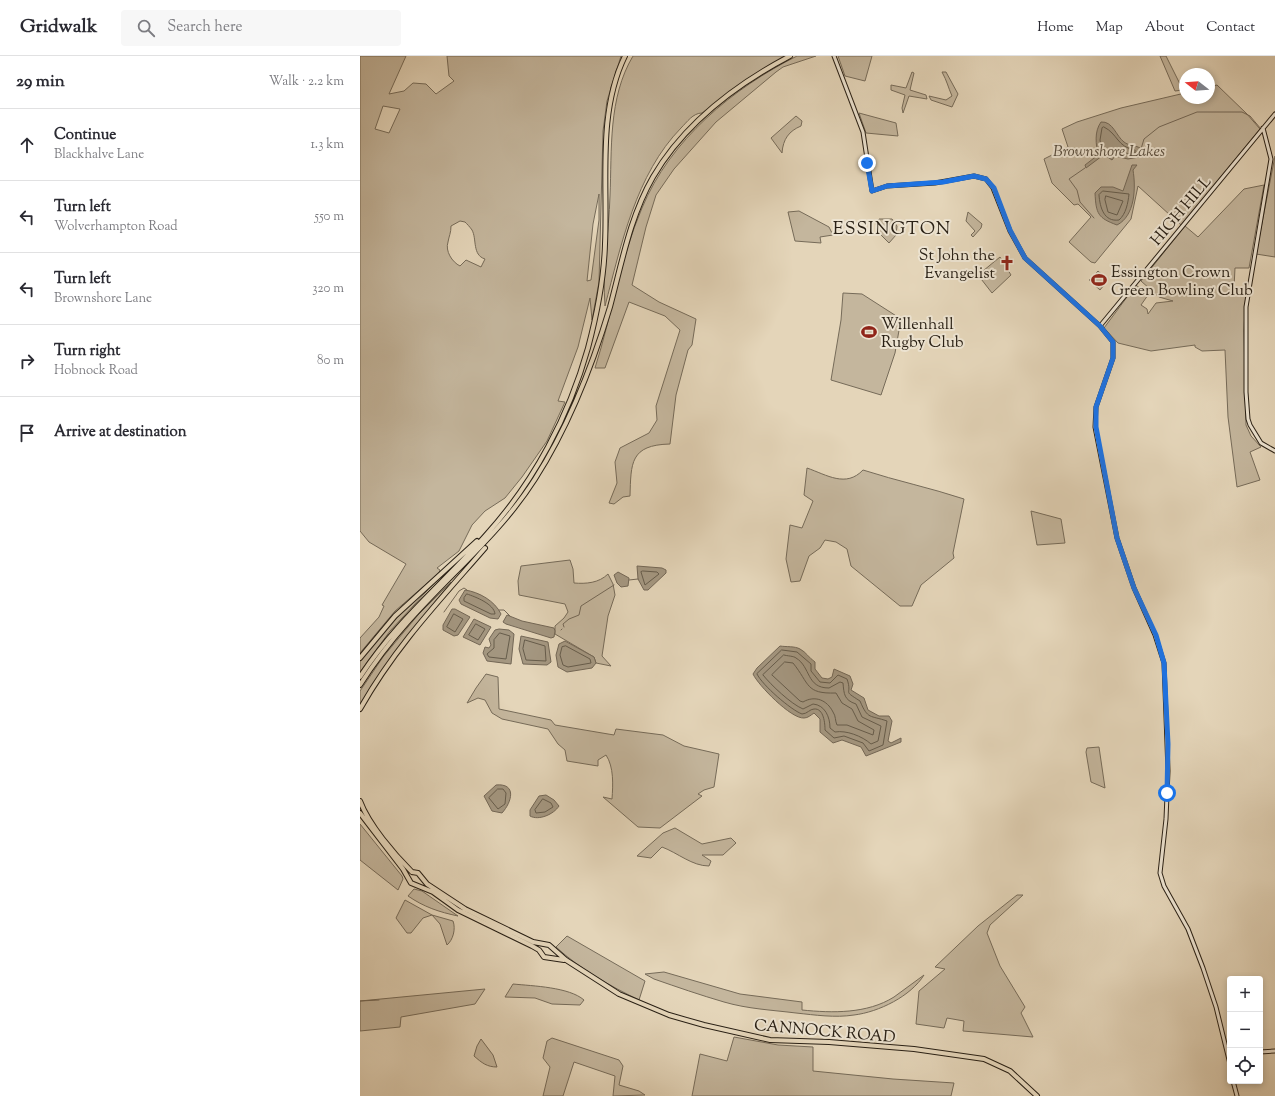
<!DOCTYPE html>
<meta charset="utf-8">
<style>
:root{--surface:#fff;--page:#f7f7f7;--text:#2b2b33;--muted:#7c7c81;--line:#e1e1e2}
body{margin:0;font-family:"Sorts Mill Goudy",serif;background:var(--page);color:var(--text)}
.controls{position:absolute;right:12px;bottom:12px;display:grid;overflow:hidden;border-radius:4px;box-shadow:0 2px 6px #0003}
.controls button{width:36px;height:36px;display:grid;place-items:center;padding:0;border:0;border-bottom:1px solid var(--line);background:var(--surface);color:var(--text);font:20px sans-serif}
.compass{position:absolute;left:819px;top:12px;width:36px;height:36px;border-radius:50%;background:var(--surface);box-shadow:0 2px 6px #0003;rotate:287deg}
.stop{position:absolute;width:12px;height:12px;margin:-9px;border:3px solid #1a73e8;border-radius:50%;background:#fff}
.stop.end{background:#1a73e8;border-color:#fff;box-shadow:0 1px 4px #0008}
.list{margin:0;padding:0;list-style:none}
h2{display:flex;justify-content:space-between;align-items:center;height:52px;margin:0;padding:0 16px;font-size:17px}
h2 small{font-size:13px;font-weight:400;color:var(--muted)}
.list li{display:grid;grid-template-columns:26px 1fr auto;gap:12px;align-items:center;box-sizing:border-box;height:72px;padding:0 16px;border-top:1px solid var(--line)}
.list b{display:block;font-size:15px;white-space:nowrap}
.list p{margin:0;font-size:13px;white-space:nowrap;color:var(--muted)}
.list em{font-size:13px;font-style:normal;color:var(--muted)}
.icon{flex:none;width:22px;height:22px;fill:none;stroke:currentColor;stroke-width:2;stroke-linecap:round;stroke-linejoin:round}
.map{position:relative;flex:none;width:915px;height:1040px;overflow:hidden}
header{display:flex;align-items:center;gap:24px;box-sizing:border-box;height:56px;padding:0 20px;background:var(--surface);border-bottom:1px solid var(--line)}
header strong{font-size:19px}
nav{display:flex;gap:22px;margin-inline-start:auto;font-size:14px}
.search{width:280px;height:36px;background:var(--page);display:flex;align-items:center;gap:10px;box-sizing:border-box;padding:0 14px;border-radius:4px;color:var(--muted);font-size:15px}
main{display:flex}
aside{flex:1;background:var(--surface)}
.map>svg:first-child{display:block}
</style>
<header>
<strong>Gridwalk</strong>
<div class="search"><svg class="icon" aria-label="search" viewBox="0 0 24 24"><circle cx="10" cy="10" r="6"/><path d="M15 15l6 6"/></svg>Search here</div>
<nav><a>Home</a><a>Map</a><a>About</a><a>Contact</a></nav>
</header>
<main>
<aside>
<h2>29 min<small>Walk · 2.2 km</small></h2>
<ul class="list">
<li><svg class="icon" aria-label="ahead" viewBox="0 0 24 24"><path d="M12 20V5M6 11l6-6 6 6"/></svg><div><b>Continue</b><p>Blackhalve Lane</p></div><em>1.3 km</em></li>
<li><svg class="icon" aria-label="left" viewBox="0 0 24 24"><path d="M17 20v-9H6M10 6l-5 5 5 5"/></svg><div><b>Turn left</b><p>Wolverhampton Road</p></div><em>550 m</em></li>
<li><svg class="icon" aria-label="left" viewBox="0 0 24 24"><path d="M17 20v-9H6M10 6l-5 5 5 5"/></svg><div><b>Turn left</b><p>Brownshore Lane</p></div><em>320 m</em></li>
<li><svg class="icon" aria-label="right" viewBox="0 0 24 24"><path d="M7 20v-9h11M14 6l5 5-5 5"/></svg><div><b>Turn right</b><p>Hobnock Road</p></div><em>80 m</em></li>
<li><svg class="icon" aria-label="arrive" viewBox="0 0 24 24"><path d="M6 21V4h12l-3 4 3 4H6"/></svg><div><b>Arrive at destination</b></div></li>
</ul>
</aside>
<div class="map">
<svg width="915" height="1040" viewBox="0 0 915 1040">
<rect width="100%" height="100%" fill="#e4d5b9"/>
<filter id="stains"><feTurbulence type="fractalNoise" baseFrequency=".005" numOctaves="4"/><feColorMatrix values="0 0 0 0 .2 0 0 0 0 .09 0 0 0 0 .02 0 0 0 .5 -.17"/></filter>
<radialGradient id="worn" r=".72"><stop offset=".6" stop-color="#630" stop-opacity="0"/><stop offset="1" stop-color="#630" stop-opacity=".3"/></radialGradient>
<path fill="#c4b69d" stroke="#766b59" fill-rule="evenodd" d="M0,0H46L29,38L44,35L53,27L66,28L76,38L94,25L89,20L87,0H261L247,45L243,75L239,226L232,264L230,242L218,291L198,345L205,346L187,385L162,421L145,442L125,455L112,469L99,495L77,512L80,514L79,517L35,555L0,597V582L19,561L24,550L22,549L46,508L9,486L0,475ZM23,50L40,53L29,77L15,73ZM239,138V164L231,224L227,225L233,168ZM100,165L105,166C107,168 110,171 112,174C117,183 112,199 125,203L121,211L106,204L100,210C92,206 85,195 88,186C89,180 91,177 91,170Z
M273,0H426L382,27L342,57C333,57 327,66 321,72C276,118 261,189 245,250C242,213 249,176 250,140C252,93 248,42 273,0Z
M437,0H456L423,11L416,16L356,66L314,113L296,139L286,171L272,229L299,246L336,263L332,289L328,294L316,339L310,388C270,389 271,407 270,440L263,441L254,448L249,447L257,427L255,406L260,392L289,377L297,364L296,350L320,274L305,260L269,246L245,312H235C252,259 260,203 282,152C310,84 373,32 437,0Z
M478,0H512L505,25L485,20Z
M800,0H806L823,34L815,35Z
M552,16L554,17L550,34L566,39L567,43L549,40L543,57L542,52L545,39L531,34V29L546,32Z
M582,16H586L598,38L592,51L571,44L569,40L586,44L592,40C588,31 587,25 582,16Z
M857,29L887,58L900,73L821,169L778,130L771,163L735,207L731,206L709,186L731,161L718,148L714,149L692,127L684,103L708,91L702,73L717,66L761,52L825,37V42H849V31Z
M499,57L536,67L538,80L506,77Z
M436,60L442,65L441,70C429,75 423,83 422,97L411,82Z
M915,100V201L896,198Z
M904,129L889,212H875L874,232L886,234L884,274L886,369L891,380L901,391L890,396L900,424L877,431L868,361L865,294L842,295L835,291V289L791,295L758,287L744,272L776,229L788,239L781,249L787,253L788,258L796,247L813,245L799,241L781,225L825,170L838,181L884,133Z
M439,155L469,171L473,179L460,181L461,187L435,185L428,156Z
M608,156L622,168L621,172L613,181L611,179L615,175L606,165Z
M519,163H532L537,170L536,179L529,187L518,176L516,167Z
M640,201L651,219L632,237L618,219Z
M738,215L748,224L740,234L729,224Z
M483,237L502,238L541,263L535,297L521,339L471,324L481,264Z
M447,412C467,419 486,432 503,414C537,425 571,432 604,443L593,497L594,502L561,529L552,550H540L491,510L487,493L476,486L465,484L460,492L449,500L440,525L431,526L426,503L430,469L442,472L453,445L444,439Z
M671,455L701,463L705,487L677,489Z
M210,504L213,513L214,527C226,528 239,527 248,518L253,528L255,539L248,560L242,600L251,610L236,607L234,601L195,578V570L204,562L208,556L205,548L159,539L158,525L161,510Z
M78,523L30,575L0,616V605L26,572Z
M91,526L33,598L0,650V635L23,601L58,559Z
M126,618L138,621L139,653L191,664L195,669L254,679L256,673L303,679L324,690L359,698L354,731L344,734L338,738L342,740L300,772L278,771L243,741L252,743C253,729 254,711 246,699L238,704V710L207,705L205,694L198,688L188,673L142,663L132,657L125,644L118,642L107,647L116,632Z
M739,691L745,732L731,726L726,696L727,692Z
M0,768L42,820L43,823L38,834L0,804Z
M315,772L342,788L371,782L376,787L363,799H342L351,805L349,810C332,810 318,797 302,791L291,802L277,800L303,777Z
M54,833L62,835L98,860C79,856 64,851 48,840Z
M657,839H663L630,869L627,877L640,910L665,951L661,957L673,981L603,975L604,965L587,962L584,972L556,968L559,935L585,913L575,911L618,870Z
M45,844L72,859L93,865C96,873 93,884 87,889L80,868L72,859L63,862L51,877H47L36,862Z
M207,880L285,925L279,944C250,930 220,913 196,891Z
M304,916L380,938L442,946V954C472,957 507,958 534,941C544,934 554,926 564,919C551,940 519,956 494,959C475,962 455,959 436,957C412,954 388,953 364,946C340,939 317,931 294,923L285,918Z
M153,928C173,930 209,931 224,944L220,949L192,948L175,942L145,941Z
M125,933L115,948L41,961L40,971L0,975V945Z
M374,981L418,989L453,991V1015L533,1023L594,1027L591,1040H332L340,998L367,1005Z
M192,982L259,1004L263,1010L259,1029L279,1035L285,1039L253,1040L255,1020L214,1006L203,1040H183L190,1011L183,1002L187,985Z
M121,983L133,999L137,1011C127,1011 122,1007 114,1000L117,990Z"/>
<path fill="#a49781" stroke="#736756" d="M741,66C753,65 756,80 764,86C769,90 775,89 780,92L781,96L779,101L768,103L755,100L752,104L746,100H742L726,112L725,109L738,99C736,88 734,76 741,66Z
M772,109H777L773,114C776,132 775,160 757,169C738,162 736,158 735,137L741,131H753L763,135Z
M277,510L302,512L306,514V517L288,534H284L278,523Z
M258,516L269,522L268,530L261,531L257,527L254,519Z
M105,534C119,536 135,545 141,558L138,563L130,562L101,548L99,544Z
M92,553H95L110,561L98,579L94,580L83,574V569Z
M147,559L162,565L194,572L195,575L194,581L191,582L146,568L143,566Z
M114,563L131,571L120,589L103,581Z
M139,573L149,574L154,578L151,608L127,605L123,597L125,591L129,592L131,589L129,583L135,574Z
M161,580L188,586L191,606L187,609L163,608L159,593Z
M205,585L234,601L236,607L232,612L207,616L198,611L196,599L199,588Z
M420,590C426,591 435,590 440,593C446,596 449,602 455,606V613L462,622L468,623L472,621L474,613L490,620L493,628L491,634L504,642L508,654L519,660H529L532,665L528,685L531,687L541,682V686L506,700L501,691L482,684L473,687L460,676V663L454,657C451,659 448,662 444,662C431,663 398,629 393,618L397,612Z
M136,729C157,727 152,746 142,757L132,755L124,740Z
M186,739L194,744L199,750C194,758 179,765 170,760V754L179,740Z"/>
<g fill="none" stroke-linecap="round" stroke-linejoin="round">
<path stroke="#665c4b" stroke-width="1" d="M744,71C758,78 757,91 775,94V97C769,99 749,97 742,96L740,84L742,72Z
M743,135L769,138C768,147 766,158 759,164C744,166 740,152 739,139Z
M746,140L763,145L757,159L748,156L745,144Z
M283,515L297,516L299,518L285,529L281,516Z
M107,538C116,541 134,548 135,558H131L104,545V542Z
M94,558L103,563L95,576L87,571Z
M116,568L125,573L118,584L109,579Z
M140,577L150,580L146,603L129,601L127,598L134,592V584Z
M165,584L185,590L186,605L166,604L163,593Z
M206,590L230,603L231,607L208,611L203,609L200,599L202,591Z
M422,594L437,596L451,608V615L460,626L470,627L478,619L487,623C493,640 481,633 500,645C508,664 510,659 527,665L523,689L509,695L503,687L484,680L474,682L465,674C465,668 464,652 454,653C450,653 447,658 442,658C431,654 402,629 397,618Z
M424,599C427,600 434,600 436,602C451,611 446,632 469,632L480,626L483,627C484,638 484,644 496,648L502,661L521,670L518,685L511,688C502,680 486,674 475,676L470,672C470,661 465,649 453,648L443,653C431,648 411,629 403,619Z
M425,606L433,607C450,628 445,638 476,637L482,647L492,653L498,665L514,674L513,679L487,669H477C475,665 476,660 473,656C467,644 455,639 443,646L440,645L412,619Z
M138,733H143L146,737L145,748L138,753L129,742Z
M183,743L191,747L193,751L185,756L176,757L175,754Z"/>
<path stroke="#736756" stroke-width="1" d="M781,93L784,83L799,71L837,56H882L890,60L901,73
M725,112L709,123L717,134L720,146L734,162
M269,524L278,523
M139,554H144L150,560
M84,556L99,535L104,532L107,534
M204,571L203,568L209,563L219,559L221,550L254,529
M201,574L202,573
M0,945L19,944"/>
<defs>
<path id="secondary" d="M474,0L503,76L512,135L527,130L575,127L614,120L626,123L633,132L650,175L665,202L740,270L753,286V302L736,351L735,371L757,482L774,532L795,579L804,607L808,715L806,763L800,817L804,830L828,873L843,912L856,951L870,1008
M903,72L911,103L886,251V336L888,363L890,369L901,387L915,395
M740,270L915,58
M900,996L915,995
M873,1025L877,1040"/>
<path id="highway" d="M0,602L35,560L117,485
M0,621C37,564 83,528 126,479C174,426 209,360 228,292C237,258 244,223 245,188C248,127 237,57 265,0
M0,629C14,607 30,586 47,567C90,518 140,478 175,423C209,370 232,311 250,251C262,206 270,161 293,121C324,68 377,28 430,0
M0,653C35,591 79,545 125,492
M0,745C9,769 34,798 52,816
M0,757L43,813L51,827L73,836L98,854L172,890L179,894L184,901L204,904
M52,816L58,817L67,828L105,853L173,886L189,889L206,904L259,938L309,959L344,969L410,984L469,986L554,993L624,1003L650,1015L677,1040"/>
</defs>
<use href="#secondary" stroke="#292015" stroke-width="5"/>
<use href="#highway" stroke="#292015" stroke-width="6"/>
<use href="#secondary" stroke="#ede4d2" stroke-width="3"/>
<use href="#highway" stroke="#e4d5b9" stroke-width="4"/>
</g>
<g fill="none" stroke-linecap="round" stroke-linejoin="round">
<path stroke="#1a73e8" stroke-width="5" d="M507,107L512,135L527,130L583,126L614,120L626,123L634,132L650,174L665,202L740,270L753,286V302L736,351V371L757,482L774,532L796,579L804,607L808,688L807,737"/>
</g>
<defs>
<symbol id="church-bare" viewBox="-9 -9 18 18"><path d="M-1.2-6h2.4v3.5h3.3v2.4h-3.3V6h-2.4V-.1h-3.3v-2.4h3.3Z" fill="#8f2418" stroke="#ede4d2" stroke-width="2.5" paint-order="stroke"/></symbol>
<symbol id="stadium-bare" viewBox="-9 -9 18 18"><path d="M0-5a6.5 5 0 1 0 0 10a6.5 5 0 1 0 0-10ZM-3.5-1.8h7v3.6h-7Z" fill="#8f2418" stroke="#ede4d2" stroke-width="2.5" paint-order="stroke"/></symbol>
</defs>
<g fill-rule="evenodd">
<use href="#church-bare" x="636" y="196" width="22" height="22"/>
<use href="#stadium-bare" x="728" y="213" width="22" height="22"/>
<use href="#stadium-bare" x="498" y="265" width="22" height="22"/>
</g>
<g text-anchor="middle" stroke-width="4" stroke-linejoin="round" paint-order="stroke">
<g font-size="16" font-style="italic" fill="#584d3e" stroke="#ede4d2">
<text x="749" y="100">Brownshore Lakes</text>
</g>
<g font-size="16" fill="#292015" stroke="#ede4d2">
<text transform="translate(820 154) rotate(-50)" y="6">HIGH HILL</text>
<text transform="translate(465 974) rotate(5)" y="6">CANNOCK ROAD</text>
</g>
<g font-size="16" fill="#292015" stroke="#ede4d2" text-anchor="start">
<text x="635" y="204" text-anchor="end">St John the<tspan x="635" dy="18">Evangelist</tspan></text>
<text x="751" y="221">Essington Crown<tspan x="751" dy="18">Green Bowling Club</tspan></text>
<text x="521" y="273">Willenhall<tspan x="521" dy="18">Rugby Club</tspan></text>
</g>
<g font-size="18" letter-spacing="1" fill="#292015" stroke="#ede4d2">
<text x="532" y="178">ESSINGTON</text>
</g>
</g>
<rect width="100%" height="100%" filter="url(#stains)"/>
<rect width="100%" height="100%" fill="url(#worn)"/>
</svg>
<div class="controls">
<button>+</button>
<button>−</button>
<button><svg class="icon" aria-label="locate" viewBox="0 0 24 24"><circle cx="12" cy="12" r="6"/><path d="M12 2v4M12 18v4M2 12h4M18 12h4"/></svg></button>
</div>
<svg class="compass" viewBox="-18 -18 36 36"><path d="M0-13l5 13h-10z" fill="#e53935"/><path d="M0 13l5-13h-10z" fill="#7c7c81"/></svg>
<div class="stop" style="left:807px;top:737px"></div>
<div class="stop end" style="left:507px;top:107px"></div>
</div>
</main>
